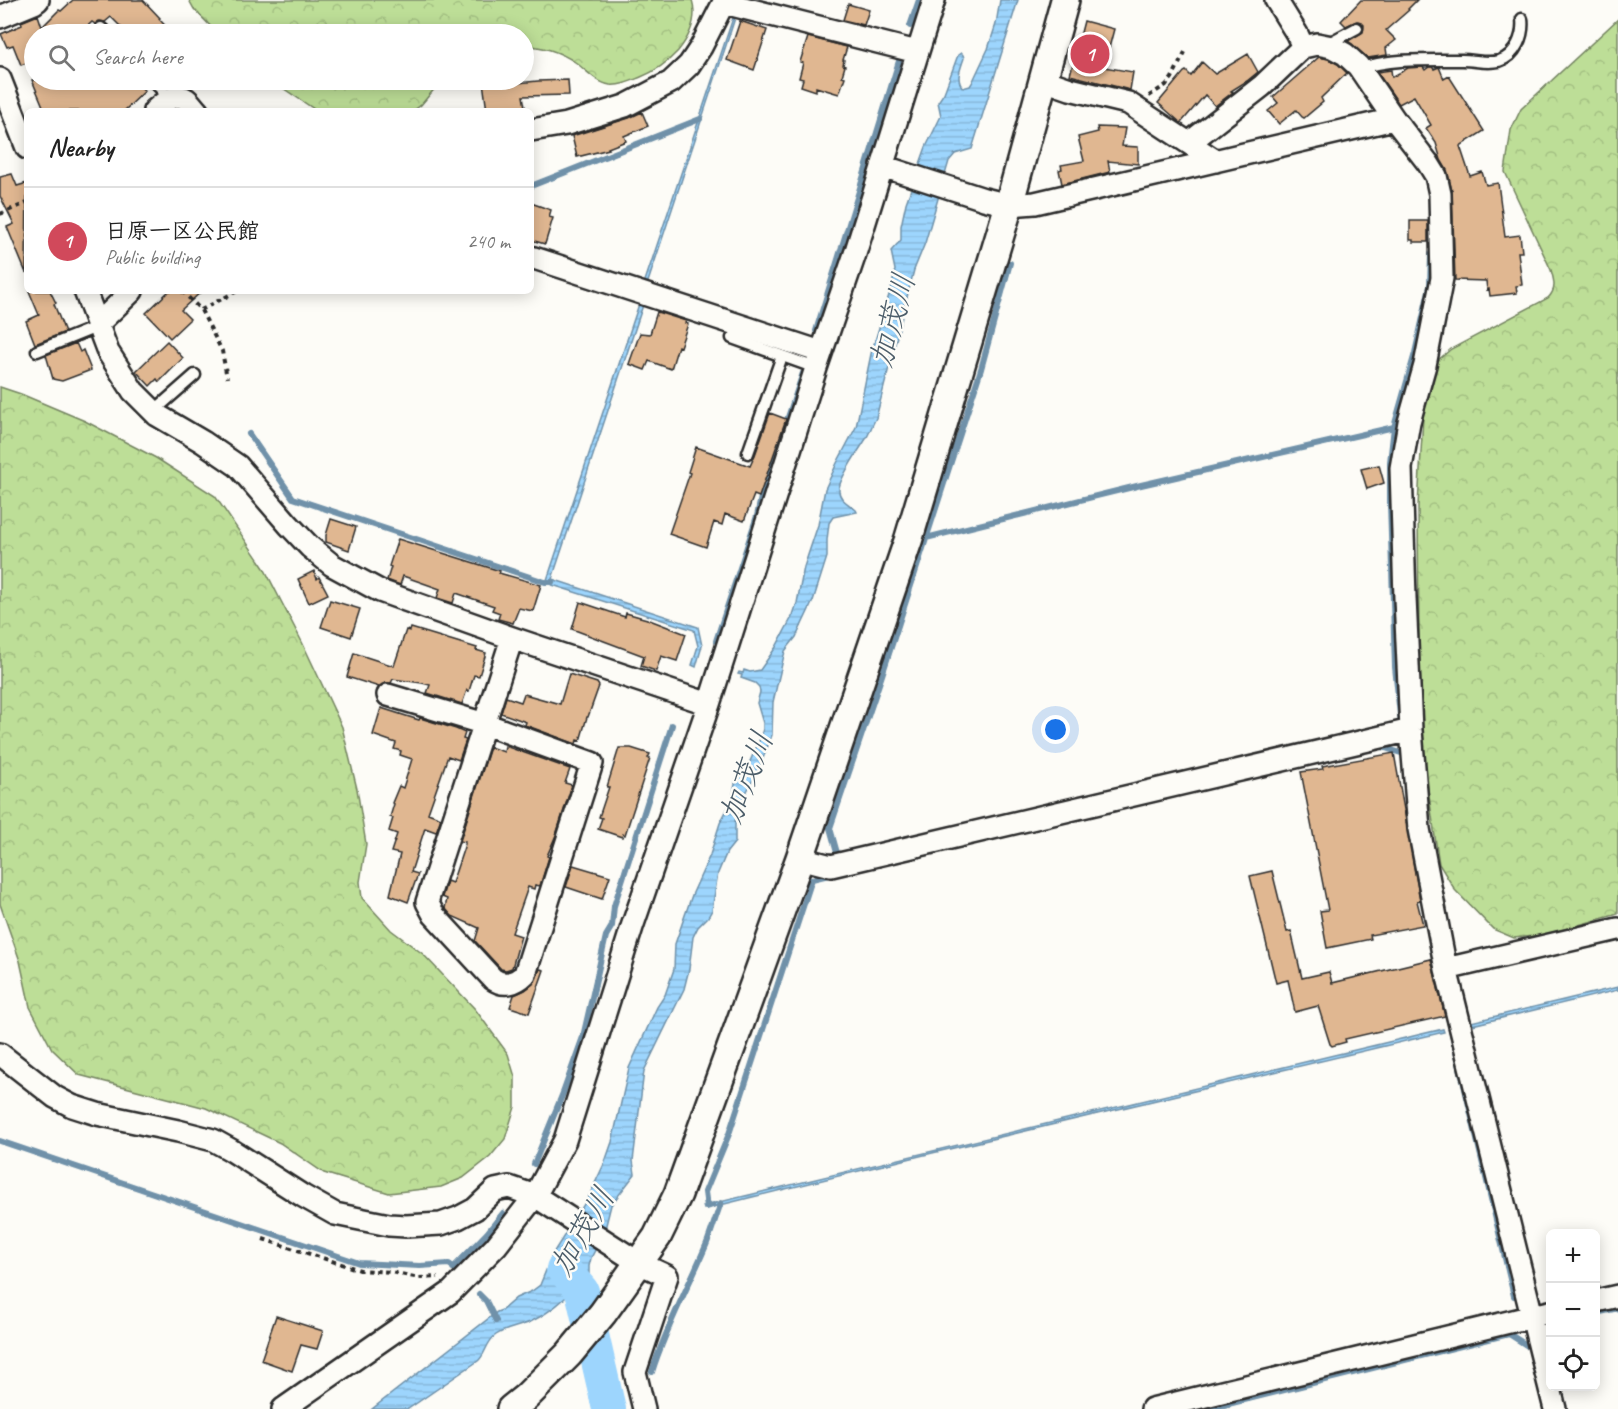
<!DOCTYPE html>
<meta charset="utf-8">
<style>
:root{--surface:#fff;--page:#f6f6f6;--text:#222;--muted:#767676;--line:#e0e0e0;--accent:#d1495b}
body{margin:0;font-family:Caveat,"Klee One",sans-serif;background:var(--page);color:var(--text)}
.controls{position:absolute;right:18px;bottom:18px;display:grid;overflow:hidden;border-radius:9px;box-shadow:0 3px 15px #0003}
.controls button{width:54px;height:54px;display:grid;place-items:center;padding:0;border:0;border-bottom:2px solid var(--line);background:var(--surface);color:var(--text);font:30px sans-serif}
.you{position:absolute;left:1056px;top:730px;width:21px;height:21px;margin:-15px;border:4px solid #fff;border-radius:50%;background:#1a73e8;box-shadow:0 0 0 9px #1a73e833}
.badge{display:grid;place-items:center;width:39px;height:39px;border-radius:50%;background:var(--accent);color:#fff;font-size:20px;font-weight:700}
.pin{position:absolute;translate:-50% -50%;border:3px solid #fff;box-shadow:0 2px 6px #0006}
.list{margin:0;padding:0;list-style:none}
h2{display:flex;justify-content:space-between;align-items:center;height:78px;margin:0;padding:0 24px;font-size:26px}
h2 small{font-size:20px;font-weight:400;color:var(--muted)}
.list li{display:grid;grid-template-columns:39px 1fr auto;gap:18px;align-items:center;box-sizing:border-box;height:108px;padding:0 24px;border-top:2px solid var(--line)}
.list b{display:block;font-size:22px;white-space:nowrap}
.list p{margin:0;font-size:20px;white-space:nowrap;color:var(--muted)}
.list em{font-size:20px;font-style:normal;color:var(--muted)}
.icon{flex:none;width:33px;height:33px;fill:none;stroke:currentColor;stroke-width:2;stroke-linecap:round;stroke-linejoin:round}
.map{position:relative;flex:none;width:1618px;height:1409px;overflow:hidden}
.search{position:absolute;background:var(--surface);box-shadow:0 3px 15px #0003;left:24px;top:24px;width:510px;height:66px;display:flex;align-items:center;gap:15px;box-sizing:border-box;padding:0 21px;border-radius:33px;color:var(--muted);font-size:22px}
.panel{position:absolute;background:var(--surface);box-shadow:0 3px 15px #0003;left:24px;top:108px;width:510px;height:186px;border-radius:9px}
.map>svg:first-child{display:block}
</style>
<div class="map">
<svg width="1618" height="1409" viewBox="0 0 1618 1409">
<defs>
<pattern id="forest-crowns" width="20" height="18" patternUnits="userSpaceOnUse" patternTransform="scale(1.5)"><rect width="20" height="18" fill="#bdde97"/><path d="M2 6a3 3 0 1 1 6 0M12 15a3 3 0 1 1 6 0" fill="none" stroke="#a3bf82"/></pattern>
<pattern id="water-rules" width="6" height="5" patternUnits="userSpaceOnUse" patternTransform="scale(1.5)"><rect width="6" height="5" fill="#9dd5fd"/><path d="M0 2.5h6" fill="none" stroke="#87b7d9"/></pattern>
</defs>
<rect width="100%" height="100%" fill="#fdfcf7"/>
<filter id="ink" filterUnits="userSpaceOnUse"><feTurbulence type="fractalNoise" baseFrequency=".0167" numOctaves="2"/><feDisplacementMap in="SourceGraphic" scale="12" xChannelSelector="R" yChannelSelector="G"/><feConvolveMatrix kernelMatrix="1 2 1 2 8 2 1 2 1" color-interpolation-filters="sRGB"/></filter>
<g filter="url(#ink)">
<path fill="url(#forest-crowns)" stroke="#748461" stroke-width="1.5" d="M189,0H692C698,19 690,36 678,51C667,63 656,71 641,77C631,81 621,86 610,85C597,83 586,70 575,62C560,52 542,46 524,46V34H218L194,9Z
M1618,19V914L1543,935L1514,938L1493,929L1455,890L1439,864L1422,748L1419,651L1418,506L1424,399L1436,362L1451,349L1548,298C1557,289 1554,281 1551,270L1505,172L1511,130L1521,109Z
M271,80H442L421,105L413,111H317Z
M0,387L21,394L85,421L156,458L215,496L264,568L302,642L342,727L357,789L366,844L360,882L362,898L391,930L423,954L475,1009L508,1054L515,1077V1107L505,1139L490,1157L463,1178L441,1187L389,1193L324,1173L280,1143L206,1108L79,1075L52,1049L30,1007L20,961L0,904Z"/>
<path fill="url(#water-rules)" stroke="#6f91a9" stroke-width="1.5" d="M739,0L736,15L647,285L644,284Z
M1000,0H1018L972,149L955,154L949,161L925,243L914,270L876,418C872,425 870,432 866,439C859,450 839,478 839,489C838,499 849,504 856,510L857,512L833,517L829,523L827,540V557L813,601L796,637L785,651L773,702L772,735L760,766L743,799L735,821V842L727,852L718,873L712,910L708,917L698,927L693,937L689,969L684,989L644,1071L633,1161L635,1174L611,1205L604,1233L591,1258L589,1266V1276C571,1292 556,1309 534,1320C522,1327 508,1327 496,1335C486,1342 486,1354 478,1361L408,1409H372L497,1312L502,1310L516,1298L532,1291L540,1285L553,1253L588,1198L605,1162L612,1142L629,1068L657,1007L665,995L674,969L675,944L692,895L710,855L720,823L732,800L736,779L747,768L759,741L763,729V723L757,703L760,692L759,687L755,683L741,678L742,675L738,674L739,672L743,673L744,670L750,672L760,670L776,647L793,615L797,603L804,567L818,525L825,489L837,463L856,427L871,354L892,285L895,270L891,251L901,240V226L906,203L926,147L941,116L938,102L944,93L958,55L961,53L963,55L964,58C961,68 955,79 963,88L970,86L972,83L988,49L996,24Z
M639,304L643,305L552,579L698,627L702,646L696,667L692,665L698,646L694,630L546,583Z
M1618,987V990L1472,1025L1471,1022Z
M1443,1029L1444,1032L924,1155L704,1209L703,1206Z"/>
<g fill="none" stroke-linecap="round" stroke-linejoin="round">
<path stroke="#6f91a9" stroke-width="6" d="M910,26L919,0
M531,186L700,119
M816,331L899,61
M249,434L293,498L545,582H552
M926,538L1141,485L1394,427
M716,641L757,516L761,497L803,373
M1401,725L1395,667L1390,503V462L1394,427L1415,353L1430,286L1431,254
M1375,747L1379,746L1404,754
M839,860L830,828L882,675L981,369L1010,263
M1432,949L1514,1296
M0,1141L359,1263L420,1266L449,1264L459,1271
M534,1164L563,1093L583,1037L606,936L612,926L614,906L672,725
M713,1205L707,1207L705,1192L729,1134L812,879L833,874
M453,1268L487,1233L503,1213
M479,1294L486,1301L496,1321
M1596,1313L1618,1308
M652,1372C666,1327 689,1286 707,1243C712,1230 716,1216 721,1203
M1208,1409L1509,1334L1534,1350"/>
<path stroke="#9dd5fd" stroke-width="34" d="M563,1269L582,1291L609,1409"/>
</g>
<path fill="#e0b791" stroke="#2b2b2b" stroke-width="1.5" d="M73,0H143L160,18L159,19L173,34H128L111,17L105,22L99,21L95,24L92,22L79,34H34V60L21,65L13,45L7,47L1,34L22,25L21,22L38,15L42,27L59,10L61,11Z
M1361,0H1417L1408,9L1409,10L1386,30L1396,40L1386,48L1387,55L1368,58L1348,41L1363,32L1364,25L1361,22L1357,21L1346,26L1341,21Z
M848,4L869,10L864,25L843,20Z
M740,21L767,30L754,70L727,60Z
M1084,21L1114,29L1104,67L1133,72L1130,90L1070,75Z
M808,37L847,47L843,60H844L843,65L845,66L842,76L845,77L839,94L816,87V91L801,86L803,79L799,78L803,63L800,62Z
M1248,54L1258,72L1247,81L1231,91L1233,92L1215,106L1205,95L1181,123L1158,103L1184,72L1186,71L1191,76L1202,62L1215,74Z
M1319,57L1328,59L1338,64L1347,73L1321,98L1323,102L1304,118L1302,117L1296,110L1279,124L1268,111L1278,103L1273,97Z
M1423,67L1425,70L1429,67H1432L1434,69L1439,67L1444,79L1449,76L1484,131L1460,146L1470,176L1482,172L1486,185L1498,183L1505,237L1520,235L1522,252H1518L1522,285L1516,286L1517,293L1490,296L1489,289L1487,290L1486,281L1455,280L1452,191L1447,170L1441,160L1436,143L1426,128L1431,125L1414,96L1399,104L1377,72L1391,70L1392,77L1408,68Z
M32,80H133L145,91L124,111H45Z
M507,80V84L538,81L568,80L569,95L523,96L525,107L519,108V111H487L483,82Z
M642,112L648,126L624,136L626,141L608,148L609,149L577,157L572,136L629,118Z
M1097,127L1125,128L1122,146L1138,147V164L1108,161L1110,172L1062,184L1059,170L1062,169L1061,165L1084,161L1078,137L1098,132Z
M12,174L17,186L27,183L26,273L7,227L14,224L0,196V177Z
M531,203L551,210L549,217L553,218L545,244L531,240Z
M1410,221H1428V242H1413V240H1410Z
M29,291H50L56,303L54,304L65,332L35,344L26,321L39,315Z
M169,291H202L181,310L190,319L170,338L146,313Z
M657,312L686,321L685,323L688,324L680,347L678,346L671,369L649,361L645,370L629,364L640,333L650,334Z
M167,341L183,358L159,382L157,379L150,386L136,371Z
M76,343L80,352L83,350L91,370L62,381L53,379L46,355Z
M770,413L786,419L759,497L754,495L744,521L725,514L722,525L714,522L706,547L669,534L690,473L688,472L696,447L750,466L755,455Z
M1379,465L1384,483L1367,489L1361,469Z
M331,519L356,527L349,550L326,542V535Z
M398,539L500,571L499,573L541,585L533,611L519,608L513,623L498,619L500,613L492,610L494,606L456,593L453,603L437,598L440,589L403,576L400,585L387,580L391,567L389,566Z
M314,571L317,579L319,577L328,594L309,603L298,579Z
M330,600L360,609L351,637L321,627Z
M580,602L625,617L626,613L647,619L686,634L677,661L661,656L656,671L641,666L644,656L572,629Z
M411,628L477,648L476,650L486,653L479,676L474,675L469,691L467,690L462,704L427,693L430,685L422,683L393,679L391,683H385L379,687L347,677L354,653L394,666L406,630L410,631Z
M569,674L597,683L599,686L588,717H587L580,741L577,740L576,744L525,725L526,722L501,713L506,697L521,702L524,694L560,704Z
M381,708L419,720L420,718L456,729L465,733L463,739L466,740L459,760L448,756L428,813L441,818L436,832L425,828L411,872L418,874L408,902L390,895L400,854L391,852L397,834L389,831L393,818L390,817L394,804L392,803L399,786L403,788L412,759L400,755L401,751L394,749L396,743L373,735Z
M505,746L570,769L565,783L572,785L556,835L547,856L549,857L540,886L535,885L534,889L528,887L526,893L512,933L521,936L512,968L506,970L501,969L475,941L479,928L452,916L445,908L447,899L442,897L447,881L452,883L465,844H464L465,842L460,841L490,747L504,752Z
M619,748H631L650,754L648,758H650L625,835L623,834L622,837L598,829L602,818L599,817L609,787H607Z
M1394,753L1420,900L1417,901L1423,925L1370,935L1371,939L1327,948L1320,911L1328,910L1301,772L1323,769L1322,766Z
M573,865L610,876L602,899L566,887Z
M1272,871L1287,932L1291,931L1302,978L1329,972L1332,983L1431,959L1445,1016L1345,1039L1346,1042L1332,1046L1330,1044L1318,1006L1295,1012L1288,980L1276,983L1250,876Z
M540,969L544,970L529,1013L510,1007L514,995L525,990L533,984Z
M276,1316L323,1331L317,1349L301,1345L292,1371L261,1360Z"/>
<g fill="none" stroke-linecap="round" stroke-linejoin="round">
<defs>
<path id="service" d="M101,28L108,34
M1327,44L1357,28
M1360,69C1386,58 1433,60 1462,60C1475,60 1486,64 1499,61C1516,56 1524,35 1522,19
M152,80L171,99
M732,338L816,368
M37,351L99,326
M154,411L195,375
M748,453L782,356"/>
<path id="minor" d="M1276,0L1297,34L1303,47L1317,44L1332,47L1345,54L1358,66L1394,119L1428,163L1436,176L1440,194L1442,278L1425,365L1409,422L1401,468L1405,598L1411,730L1419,829L1446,969L1555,1409
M724,3L917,52
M0,17L34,3L38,0
M0,79L27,148
M1044,80L1070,89L1128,103L1216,161
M154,111C163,103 174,92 186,99C190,102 194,108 197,111
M531,130L567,124L625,106L671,82L689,65L701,47L725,0
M1189,143L1262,86L1303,47
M882,166L984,199L1009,205L1035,203L1394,119
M531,257L821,352
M85,291L108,352L133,391L157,415L203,442L238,466L289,525L310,547L332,565L380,591L512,638L709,704
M98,324L132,291
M388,695L485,724L592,763L525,974C516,983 504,987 493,979L434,915L427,902L512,638
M800,858L831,866L1411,730
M1446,969L1618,929
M0,1054L55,1097L72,1106L97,1114L178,1131L213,1140L231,1150L303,1196L335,1214L389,1225L406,1226L441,1224L458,1218L475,1209L495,1190L509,1187L535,1196L639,1263L667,1276L635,1372L644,1409
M1596,1301L1618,1296
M283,1409L451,1292L496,1246L535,1196L565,1140L632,927L709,704L816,368L855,254L934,0
M1152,1409L1550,1312"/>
<path id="tertiary" d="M511,1409L526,1397L569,1354L603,1313L657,1237L678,1194L800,858L908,541L1009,205L1065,0"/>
</defs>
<use href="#service" stroke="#2b2b2b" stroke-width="15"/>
<use href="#minor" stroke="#2b2b2b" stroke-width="26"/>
<use href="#tertiary" stroke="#2b2b2b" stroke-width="32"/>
<path stroke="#2b2b2b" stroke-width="4" stroke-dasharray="4.5 4.5" stroke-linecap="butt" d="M1149,96L1166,85L1172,78L1186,50
M0,214L27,203
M182,291L201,310L222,351L227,378
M201,310L237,291
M263,1239L360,1270L391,1272L419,1278L438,1277"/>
<use href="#service" stroke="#fdfcf7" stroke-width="10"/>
<use href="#minor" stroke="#fdfcf7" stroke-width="21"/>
<use href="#tertiary" stroke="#fdfcf7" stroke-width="27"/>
</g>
</g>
<g text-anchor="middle" stroke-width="5" stroke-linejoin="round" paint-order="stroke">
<g font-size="32" font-style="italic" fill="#4d5e6a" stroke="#fdfcf7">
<text transform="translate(892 320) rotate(-75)" y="11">加茂川</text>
<text transform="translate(746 777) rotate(-69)" y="11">加茂川</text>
<text transform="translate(582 1231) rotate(-60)" y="11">加茂川</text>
</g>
</g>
</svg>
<div class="controls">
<button>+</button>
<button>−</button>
<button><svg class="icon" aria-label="locate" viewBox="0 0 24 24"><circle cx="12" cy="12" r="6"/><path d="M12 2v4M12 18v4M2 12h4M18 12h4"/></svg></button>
</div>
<div class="you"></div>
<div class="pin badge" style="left:1090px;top:54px">1</div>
<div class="search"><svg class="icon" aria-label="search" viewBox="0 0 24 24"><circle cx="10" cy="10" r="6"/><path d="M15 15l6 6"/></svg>Search here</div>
<section class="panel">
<h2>Nearby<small></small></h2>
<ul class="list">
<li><span class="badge">1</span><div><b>日原一区公民館</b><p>Public building</p></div><em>240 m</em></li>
</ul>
</section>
</div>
